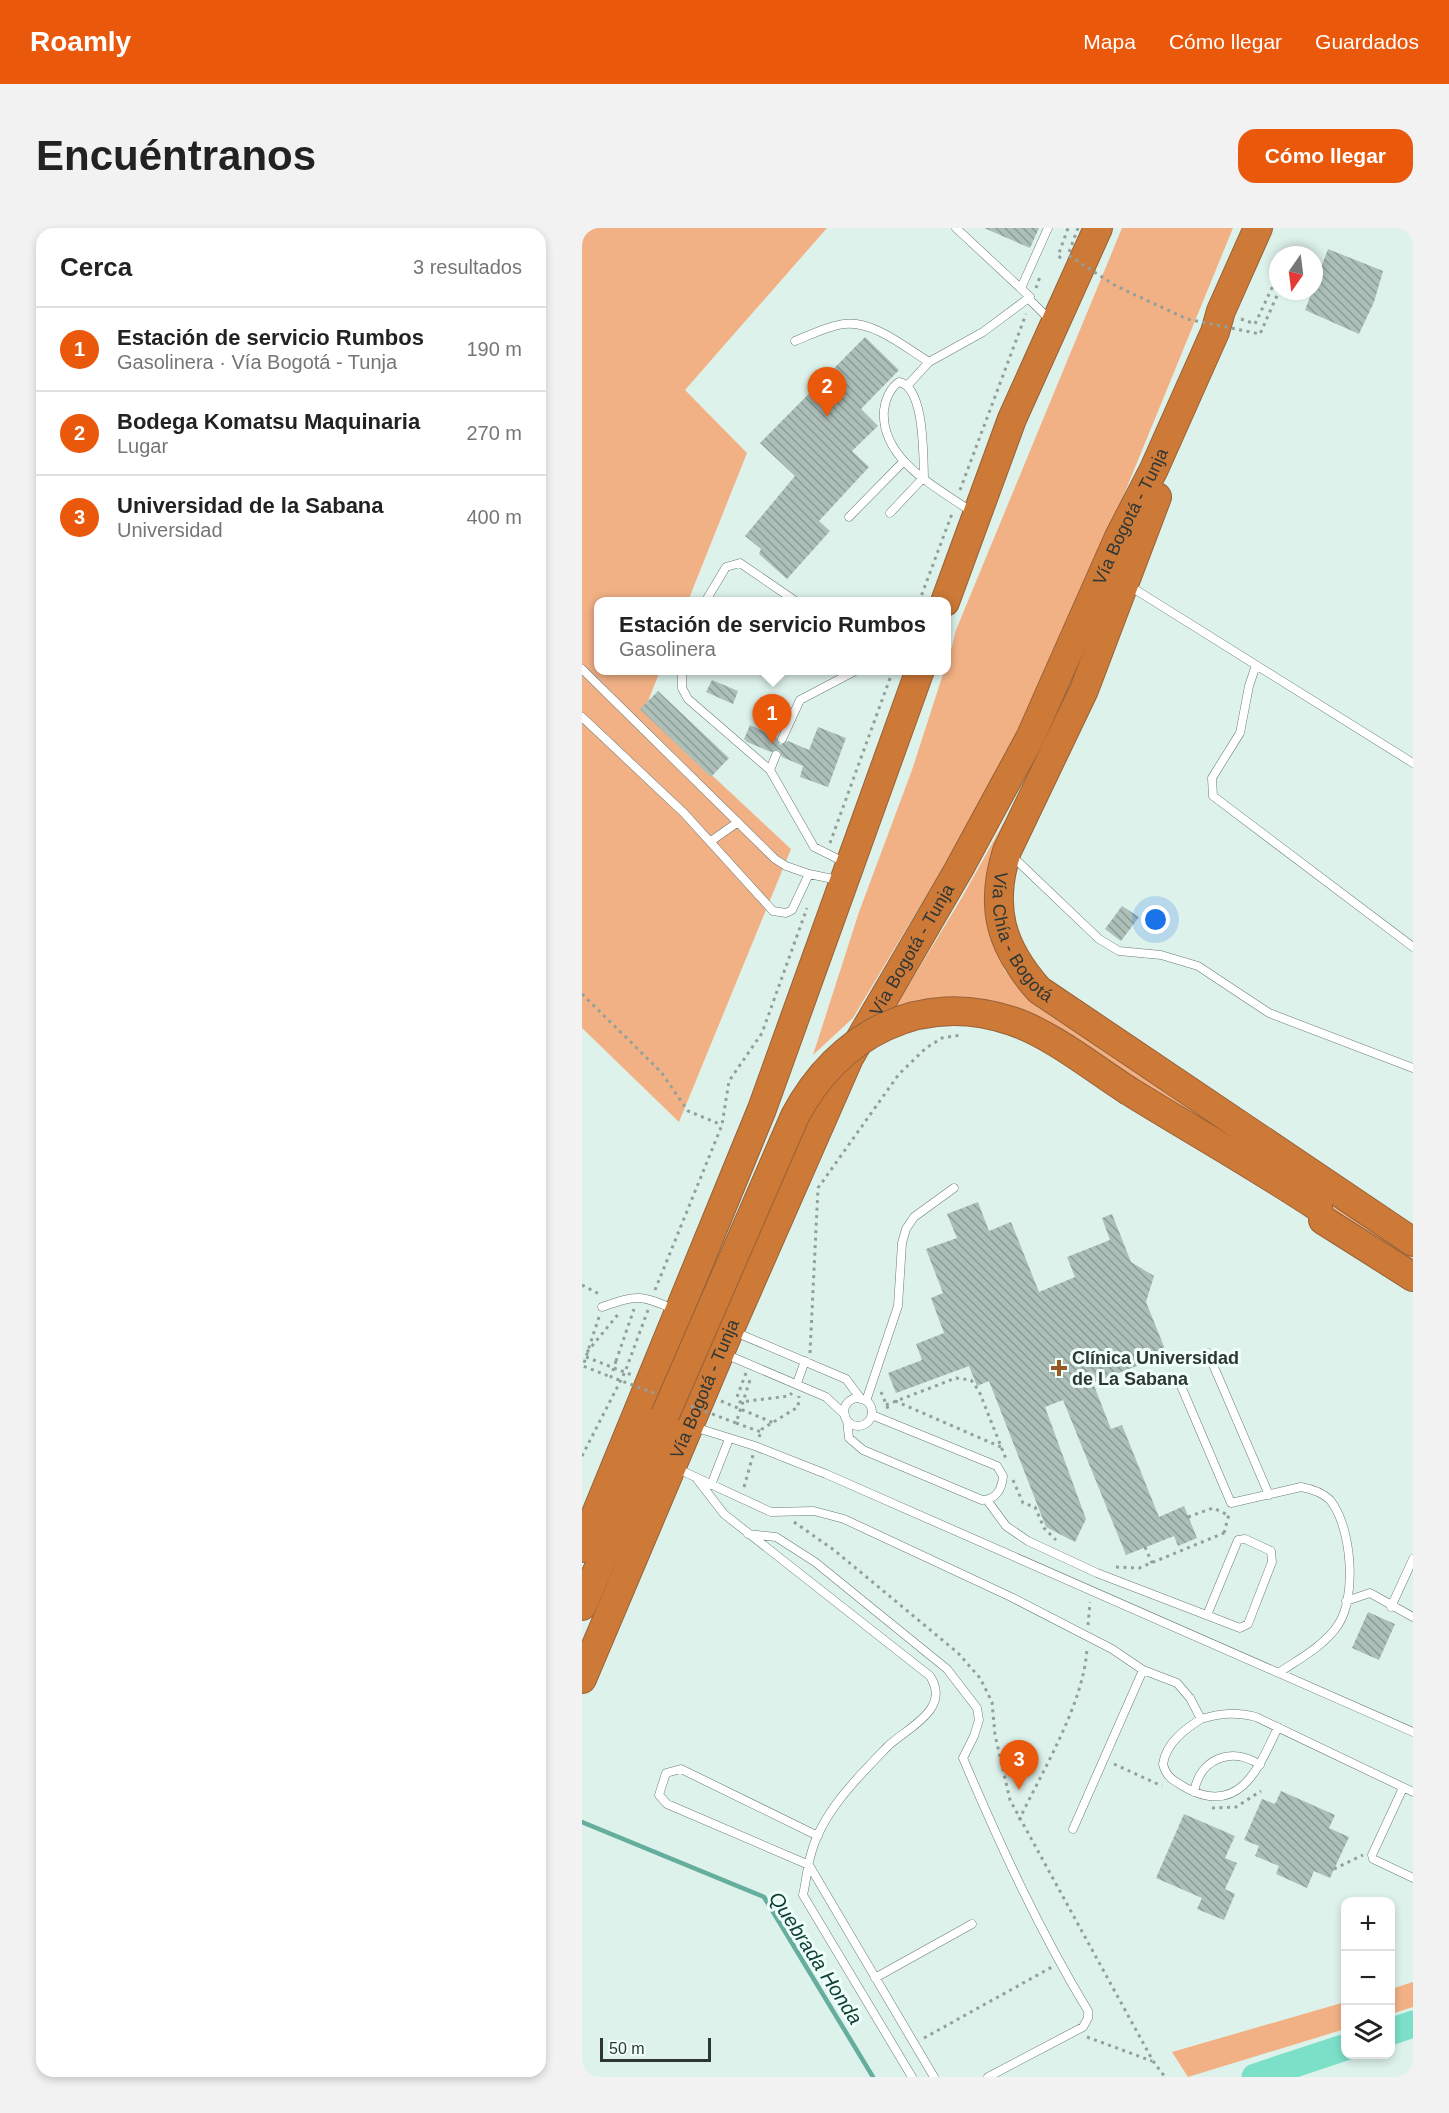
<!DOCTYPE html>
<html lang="es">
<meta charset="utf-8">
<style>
:root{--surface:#fff;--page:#f2f2f2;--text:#222;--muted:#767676;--line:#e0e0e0;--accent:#ea580c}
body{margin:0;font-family:Helvetica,sans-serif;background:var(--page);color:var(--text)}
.controls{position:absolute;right:18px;bottom:18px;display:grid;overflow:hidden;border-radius:12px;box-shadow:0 3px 9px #0003}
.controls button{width:54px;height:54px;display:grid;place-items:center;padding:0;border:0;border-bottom:2px solid var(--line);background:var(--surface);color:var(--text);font:30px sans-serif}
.compass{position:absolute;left:687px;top:18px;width:54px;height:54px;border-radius:50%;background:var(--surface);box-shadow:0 3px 9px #0003;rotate:194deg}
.scale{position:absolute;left:18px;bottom:15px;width:111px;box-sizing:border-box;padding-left:6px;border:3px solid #2f3735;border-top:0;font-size:16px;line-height:21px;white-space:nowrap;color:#2f3735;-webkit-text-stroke:4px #eefef9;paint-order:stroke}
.you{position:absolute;left:574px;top:692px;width:21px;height:21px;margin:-15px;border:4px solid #fff;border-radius:50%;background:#1a73e8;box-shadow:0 0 0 9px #1a73e833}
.badge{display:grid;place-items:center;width:39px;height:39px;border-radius:50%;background:var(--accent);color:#fff;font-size:20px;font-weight:700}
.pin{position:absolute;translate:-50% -50px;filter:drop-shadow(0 2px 3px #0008)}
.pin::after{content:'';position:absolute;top:32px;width:21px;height:18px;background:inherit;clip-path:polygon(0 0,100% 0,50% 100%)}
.popup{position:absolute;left:12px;top:369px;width:357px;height:78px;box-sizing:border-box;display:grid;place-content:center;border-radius:12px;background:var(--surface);filter:drop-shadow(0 2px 4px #0005);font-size:20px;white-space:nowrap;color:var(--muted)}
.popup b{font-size:22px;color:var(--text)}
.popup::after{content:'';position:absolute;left:50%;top:100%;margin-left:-12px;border:12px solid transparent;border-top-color:var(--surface)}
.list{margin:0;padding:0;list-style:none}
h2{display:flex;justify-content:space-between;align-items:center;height:78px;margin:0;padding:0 24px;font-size:26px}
h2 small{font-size:20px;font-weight:400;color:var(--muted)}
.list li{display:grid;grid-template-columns:39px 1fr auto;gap:18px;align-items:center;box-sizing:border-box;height:84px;padding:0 24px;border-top:2px solid var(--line)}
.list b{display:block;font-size:22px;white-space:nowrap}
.list p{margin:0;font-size:20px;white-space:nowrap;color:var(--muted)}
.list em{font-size:20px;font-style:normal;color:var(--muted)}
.icon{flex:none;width:33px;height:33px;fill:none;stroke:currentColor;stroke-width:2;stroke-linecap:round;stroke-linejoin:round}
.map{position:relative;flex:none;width:831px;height:1849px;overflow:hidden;border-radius:18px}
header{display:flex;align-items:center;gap:36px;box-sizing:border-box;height:84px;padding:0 30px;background:var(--accent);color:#fff}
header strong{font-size:28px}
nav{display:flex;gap:33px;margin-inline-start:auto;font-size:21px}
.intro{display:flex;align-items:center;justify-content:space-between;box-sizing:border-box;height:144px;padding:0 36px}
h1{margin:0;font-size:42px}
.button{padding:15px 27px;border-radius:18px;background:var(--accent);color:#fff;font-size:21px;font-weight:700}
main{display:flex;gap:36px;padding:0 36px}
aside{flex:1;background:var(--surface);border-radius:18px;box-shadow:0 3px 9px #0003}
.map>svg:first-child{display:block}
</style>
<header>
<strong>Roamly</strong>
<nav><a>Mapa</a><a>Cómo llegar</a><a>Guardados</a></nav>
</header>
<div class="intro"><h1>Encuéntranos</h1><a class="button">Cómo llegar</a></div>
<main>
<aside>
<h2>Cerca<small>3 resultados</small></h2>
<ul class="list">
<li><span class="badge">1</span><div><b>Estación de servicio Rumbos</b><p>Gasolinera · Vía Bogotá - Tunja</p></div><em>190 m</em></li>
<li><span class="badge">2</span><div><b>Bodega Komatsu Maquinaria</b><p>Lugar</p></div><em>270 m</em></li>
<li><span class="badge">3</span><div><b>Universidad de la Sabana</b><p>Universidad</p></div><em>400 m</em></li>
</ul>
</aside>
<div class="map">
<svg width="831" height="1849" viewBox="0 0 831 1849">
<defs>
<pattern id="building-back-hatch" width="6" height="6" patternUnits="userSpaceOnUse" patternTransform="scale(1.5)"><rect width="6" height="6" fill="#acbfb9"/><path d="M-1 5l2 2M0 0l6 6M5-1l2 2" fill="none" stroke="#8c9c97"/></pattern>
</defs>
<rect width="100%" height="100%" fill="#def2ec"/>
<path fill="#f2b185" d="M0,0H245L103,162L165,225L106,373L16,374V442L78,443L66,473L59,481L209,621L97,894L0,800Z
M540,0H651L525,308L465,444L403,569L271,790L231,827L277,684L330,542L362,443L364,442L374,402Z
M449,546L403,676L409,711L423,743L448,770L523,823L831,1030V1037L457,798L311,783L379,671Z
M831,1754V1779L809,1786V1761Z
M763,1774V1801L606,1849L590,1824Z"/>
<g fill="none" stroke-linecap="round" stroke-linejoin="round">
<path stroke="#65ad9c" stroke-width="4.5" d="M0,1594L182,1669L291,1849"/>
<path stroke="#7ce0c8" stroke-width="27" d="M808,1804L831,1796
M673,1849L764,1819"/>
</g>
<path fill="url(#building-back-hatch)" d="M402,0H457L448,20Z
M746,21L801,43L792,74L777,106L723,82Z
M283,109L317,142L279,181L296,198L270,223L287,239L237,293L248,303L205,351L177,326L179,321L163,308L213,248L178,215Z
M130,452L156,463L151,476L124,464Z
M76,463L147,530L129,549L58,481Z
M168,497L194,509L198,517L206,513L227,522L236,499L264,510L246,559L218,549L221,538L200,529L197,522L189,524L165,514L162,511Z
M540,678L557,689L539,713L523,701Z
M396,974L407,1003L429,994L457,1064L493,1049L485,1029L528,1012L520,990L530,986L549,1034L572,1048L564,1074L585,1126L511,1155L529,1201L540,1197L577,1289L602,1278L615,1310L596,1318L592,1308L544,1327L481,1172L463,1179L504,1291L493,1314L464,1299L407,1153L395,1158L387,1138L314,1165L306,1145L340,1132L334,1116L362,1105L349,1070L361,1065L344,1021L375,1010L365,986Z
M786,1384L813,1396L797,1432L770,1420Z
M699,1563L753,1587L747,1600L767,1609L748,1650L732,1643L725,1660L694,1646L697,1638L673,1628L677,1618L662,1612L680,1571L693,1576Z
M602,1586L653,1608L643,1630L655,1635L643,1661L653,1666L642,1692L615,1681L620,1670L574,1650Z"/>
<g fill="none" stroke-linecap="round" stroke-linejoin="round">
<defs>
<path id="lane" d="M374,0L448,69L449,73L469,93
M439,60L466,0
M213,113C228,107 246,98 262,96C291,92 324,120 347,134
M326,157L347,134L401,104L448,69
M308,285L342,249C341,228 343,159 317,154C308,160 303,172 302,182C298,232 356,260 390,284
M267,289L322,233
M546,357L831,535
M123,374L144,339L158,335L215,374
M674,437L667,458L658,505L630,550L631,568L831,719
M0,441L193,631L204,638L227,646
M100,442V460L106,471L188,542L232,619L264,635
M0,489L102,585L191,683L204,685L210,682L227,646L256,652
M200,511L218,472L275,442
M188,542L194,527
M129,613L156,594
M430,628L517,711L537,723L579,727L616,738L687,785L831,840
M20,1079C55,1067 58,1066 93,1082
M153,1104L264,1151L279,1171
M626,1125L687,1267
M143,1126L244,1169L263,1187
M215,1155L223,1133
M599,1158L649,1275L719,1259C730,1261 740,1264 748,1272C770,1299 775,1369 756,1397C742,1418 717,1431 698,1444
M262 1184a14 14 0 1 1 28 0a14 14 0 1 1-28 0Z
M284,1173L316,1078L320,1015L324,1001L332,989L372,960
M265,1192L267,1210L281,1222L400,1272C414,1272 420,1261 421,1248L415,1238L290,1187
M112,1199L173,1218L244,1246L831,1504
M96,1241L189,1284L232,1283L262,1291L429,1369L530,1421L561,1442L595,1455L608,1470L619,1491C639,1485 654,1484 674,1489L831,1564
M115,1251L142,1286L348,1448C355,1459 356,1471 348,1482C337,1497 319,1506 306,1518C276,1549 240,1584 229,1626C225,1640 224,1654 221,1667L330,1849
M129,1257L147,1211
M405,1272L424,1298L446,1313L515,1345L658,1400L666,1396L690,1334L689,1323L663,1311L656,1312L625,1387
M166,1306L194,1309L233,1334L365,1441L395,1480L397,1492L392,1508L381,1530C418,1617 457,1702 506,1783V1790L501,1799L406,1849
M764,1373L788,1365L831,1389
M809,1379L831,1331
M619,1491C603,1501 584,1515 581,1536C584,1550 594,1554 606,1561C659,1588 678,1537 696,1499
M821,1560L790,1627L791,1631L831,1650
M612,1564C618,1530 650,1518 678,1537
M491,1601L561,1442
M236,1608L99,1541L84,1545L77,1567L85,1576L227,1637L352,1849
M293,1750L390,1696"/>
<g id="highway">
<path id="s1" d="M575,269L502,462L425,623C407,680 419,719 457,762L831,1014"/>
<path d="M363,374L430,191L516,0"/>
<path d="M547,863C610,902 674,938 736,979"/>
<path d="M741,992L831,1049"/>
<path d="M0,1320L180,881L338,442"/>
<path d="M0,1378L83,1187"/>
<path id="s2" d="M0,1451L148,1101L267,830L377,641L448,510L537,309L572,241L633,104L639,83L676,0"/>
</g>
</defs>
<use href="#lane" stroke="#6a7b76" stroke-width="9"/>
<use href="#highway" stroke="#966237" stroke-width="30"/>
<path stroke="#92a09c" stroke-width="3" stroke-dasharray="3 4.5" stroke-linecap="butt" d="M479,30L476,28L486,0
M454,60L459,46
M659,91L673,96L696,47
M378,262L444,86
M337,374L371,283
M248,615L311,442
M0,766L79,844L106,883L140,897
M0,1057L19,1067
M73,1062L140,897L147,853L180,805L225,680
M17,1089L1,1138L29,1149
M5,1124L38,1084
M228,1125L236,960L317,846L344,820L360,810L379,807
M4,1129L50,1147
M34,1133L52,1081
M164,1145L155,1169L158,1174L207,1168L210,1165
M299,1164L307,1183
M139,1173L192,1195
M313,1173L419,1219
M304,1177L374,1150L389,1152L397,1163L424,1231
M154,1195L179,1204
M177,1209L180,1201L216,1179L217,1168
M0,1228L43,1144L66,1082
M431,1252L441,1275L453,1279L462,1300L474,1312
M162,1259L171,1227
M606,1289L631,1280L646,1287
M212,1294L252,1322L376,1425L398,1450L410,1474L413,1507L428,1572L571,1833L583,1849
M642,1305L647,1286
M563,1319L570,1335
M534,1339L557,1340L642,1305L646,1307
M506,1397L508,1374
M532,1536L580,1558
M630,1580L654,1579L679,1563
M437,1592C461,1542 503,1473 505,1419
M752,1641L781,1627
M505,1809L570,1833
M342,1810L470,1739"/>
<use href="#lane" stroke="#fff" stroke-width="8"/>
<use href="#highway" stroke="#cd7938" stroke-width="28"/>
<defs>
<path id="highway-bridge" d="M83,1187L213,888C256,807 338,762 430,793C469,806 511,840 547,863"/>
</defs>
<use href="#highway-bridge" stroke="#966237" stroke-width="30" stroke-linecap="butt"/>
<path stroke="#92a09c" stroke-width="3" stroke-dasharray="3 4.5" stroke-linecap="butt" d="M496,0L486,27L534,58L605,91L678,106L697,63
M34,1133L29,1149L72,1165
M109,1178L154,1195L169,1149"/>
<use href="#highway-bridge" stroke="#cd7938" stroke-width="28"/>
</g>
<path fill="#995824" stroke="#eefef9" stroke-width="2" d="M474 1131h6v6h6v6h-6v6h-6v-6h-6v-6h6z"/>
<g text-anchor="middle" stroke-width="6" stroke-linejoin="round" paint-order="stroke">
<g font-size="18" fill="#2f3735" stroke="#eefef9">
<text dy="6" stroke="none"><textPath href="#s2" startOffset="1287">Vía Bogotá - Tunja</textPath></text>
<text dy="6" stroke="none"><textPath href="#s1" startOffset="478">Vía Chía - Bogotá</textPath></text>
<text dy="6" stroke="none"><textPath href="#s2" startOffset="801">Vía Bogotá - Tunja</textPath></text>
<text dy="6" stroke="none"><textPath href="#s2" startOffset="315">Vía Bogotá - Tunja</textPath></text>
</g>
<g font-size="18" font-weight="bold" fill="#2f3735" stroke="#eefef9" text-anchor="start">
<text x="490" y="1136">Clínica Universidad<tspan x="490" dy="21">de La Sabana</tspan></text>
</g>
<g font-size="20" font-style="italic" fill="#124036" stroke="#eefef9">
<text transform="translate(234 1730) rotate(57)" y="7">Quebrada Honda</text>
</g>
</g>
</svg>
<div class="controls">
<button>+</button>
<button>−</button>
<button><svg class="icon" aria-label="layers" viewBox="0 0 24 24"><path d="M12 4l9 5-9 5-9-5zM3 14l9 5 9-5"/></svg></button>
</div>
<svg class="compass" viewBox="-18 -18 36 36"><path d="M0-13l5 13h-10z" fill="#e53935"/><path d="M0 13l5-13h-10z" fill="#767676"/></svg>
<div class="scale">50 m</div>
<div class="you"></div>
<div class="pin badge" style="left:190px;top:516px">1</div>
<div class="popup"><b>Estación de servicio Rumbos</b>Gasolinera</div>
<div class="pin badge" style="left:245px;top:189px">2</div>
<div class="pin badge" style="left:437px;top:1562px">3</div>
</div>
</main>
